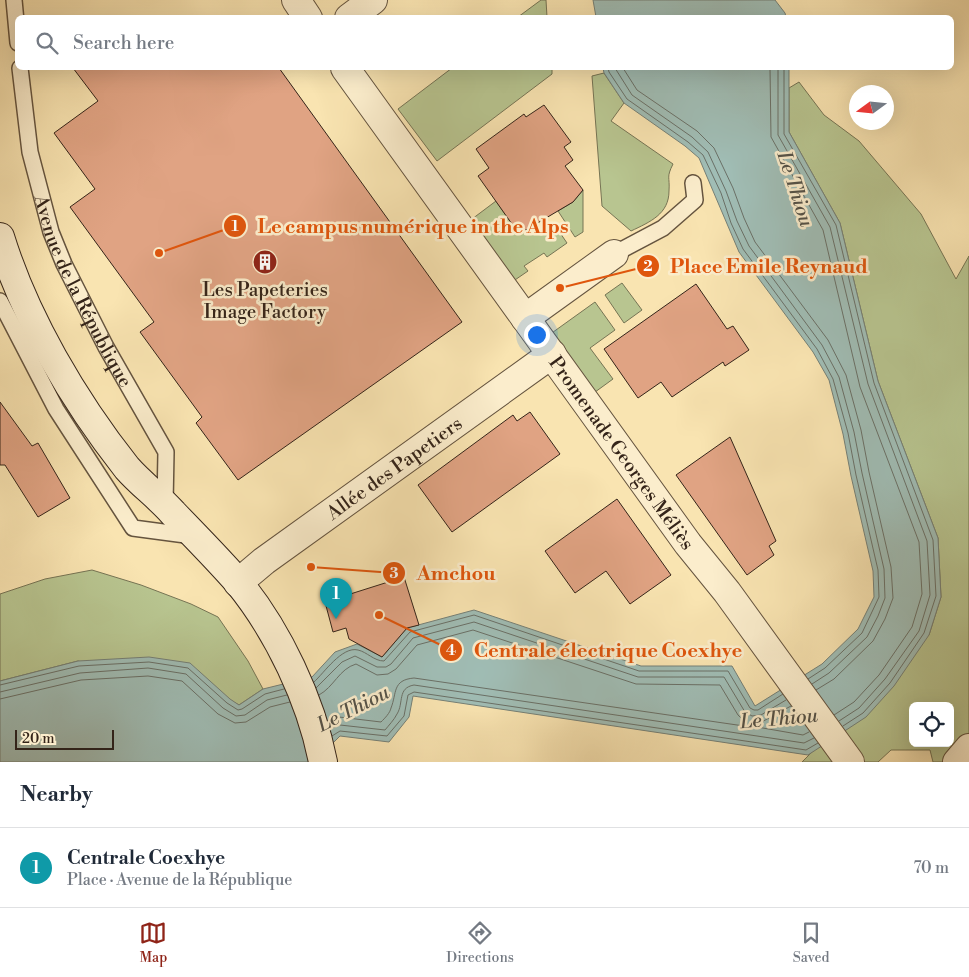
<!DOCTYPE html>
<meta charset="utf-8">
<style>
:root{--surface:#fff;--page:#f6f6f7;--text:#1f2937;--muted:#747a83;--line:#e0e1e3;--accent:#8f2418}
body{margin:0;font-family:"Libre Bodoni",serif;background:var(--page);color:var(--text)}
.controls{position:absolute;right:15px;bottom:15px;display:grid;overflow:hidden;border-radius:8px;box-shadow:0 5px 20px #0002}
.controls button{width:45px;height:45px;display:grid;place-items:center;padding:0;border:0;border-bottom:1px solid var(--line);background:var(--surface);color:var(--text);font:25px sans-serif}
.compass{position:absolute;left:849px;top:85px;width:45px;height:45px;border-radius:50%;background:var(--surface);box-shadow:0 5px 20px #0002;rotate:255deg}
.scale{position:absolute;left:15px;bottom:12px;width:99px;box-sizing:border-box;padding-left:5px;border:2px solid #342419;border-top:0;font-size:14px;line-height:18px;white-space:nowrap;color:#342419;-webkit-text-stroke:4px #fbedcc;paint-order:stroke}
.you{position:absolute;left:536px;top:334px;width:18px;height:18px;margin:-12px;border:4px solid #fff;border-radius:50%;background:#1a73e8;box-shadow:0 0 0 8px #1a73e833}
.badge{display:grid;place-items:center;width:32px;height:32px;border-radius:50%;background:var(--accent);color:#fff;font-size:16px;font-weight:700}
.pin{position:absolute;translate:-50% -41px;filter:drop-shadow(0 1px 2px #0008)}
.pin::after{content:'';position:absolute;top:26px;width:18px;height:15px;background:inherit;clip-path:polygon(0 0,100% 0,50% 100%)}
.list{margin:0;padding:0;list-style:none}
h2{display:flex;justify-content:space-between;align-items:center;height:65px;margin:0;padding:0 20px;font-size:21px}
h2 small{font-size:16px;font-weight:400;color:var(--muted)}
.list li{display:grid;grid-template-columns:32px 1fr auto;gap:15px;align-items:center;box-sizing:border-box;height:80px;padding:0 20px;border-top:1px solid var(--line)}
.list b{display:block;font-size:19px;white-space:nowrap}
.list p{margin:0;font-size:16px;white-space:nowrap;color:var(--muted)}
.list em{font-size:16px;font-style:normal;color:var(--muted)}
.icon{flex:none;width:28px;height:28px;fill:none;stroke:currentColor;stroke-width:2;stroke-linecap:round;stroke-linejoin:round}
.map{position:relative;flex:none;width:969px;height:762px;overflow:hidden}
.search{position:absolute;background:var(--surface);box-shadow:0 5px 20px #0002;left:15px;right:15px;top:15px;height:55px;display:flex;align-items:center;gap:12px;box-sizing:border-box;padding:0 18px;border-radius:8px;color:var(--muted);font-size:19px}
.sheet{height:145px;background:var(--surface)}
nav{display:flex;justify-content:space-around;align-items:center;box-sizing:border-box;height:70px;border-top:1px solid var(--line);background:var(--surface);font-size:14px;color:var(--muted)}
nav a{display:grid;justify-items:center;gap:2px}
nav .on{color:var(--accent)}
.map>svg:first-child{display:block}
</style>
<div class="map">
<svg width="969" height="762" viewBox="0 0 969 762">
<rect width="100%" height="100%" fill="#f9e4b1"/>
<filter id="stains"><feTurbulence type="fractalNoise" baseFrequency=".004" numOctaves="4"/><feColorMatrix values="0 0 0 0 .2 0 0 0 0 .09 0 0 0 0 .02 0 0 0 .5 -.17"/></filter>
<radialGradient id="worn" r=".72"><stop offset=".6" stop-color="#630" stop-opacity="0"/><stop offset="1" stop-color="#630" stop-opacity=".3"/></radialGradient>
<path fill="#b8c590" stroke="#767454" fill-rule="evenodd" d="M541,0H546L547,17H518Z
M452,68H552V74L437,161L398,109Z
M604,73L624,103L611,121L673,164C666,178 670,176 669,191C669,214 650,222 631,231L602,206L592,76Z
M799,82L824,115L859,141L921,214L956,279L969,256V762H933L930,750H891L878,762H802L929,635L941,597L938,538L878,381L840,223L789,132V88ZM913,706H950V743H913Z
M583,190V232L575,237L558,211L573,202Z
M496,201L519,234L531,227L536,234L554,224L567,243L547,257L544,253L524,266L528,271L512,282L468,222Z
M622,283L642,310L624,323L605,295Z
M595,302L615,330L590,348L613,379L591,395L549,335Z
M92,570L141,585L191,604L218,617L248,661L263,689L239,705L230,700L78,661L0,681V594L45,579Z"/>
<path fill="#a0bdb5" stroke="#758077" d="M593,0H775L785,13L786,17H596Z
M603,68H789V132L840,223L878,381L938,538L941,597L929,635L894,686L866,717L808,755L413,696L409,717L389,742L340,736L314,762H0V681L78,661L149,657L190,663L230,699L239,705L263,689L312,677L335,652L357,644L382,657L407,628L474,610L641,666H732L755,706L822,664L858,629L874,597L873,571L851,476L843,434L829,380L813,352L739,252L699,158L685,146L624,103L604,73Z"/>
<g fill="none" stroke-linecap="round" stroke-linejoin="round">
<path stroke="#6a7067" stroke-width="1" d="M608,68L609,72L627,99L688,142L703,155L721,193L731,223L743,249L817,349L833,379L848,433L856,475L878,570L879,597L862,633L825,668L808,679
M615,68L632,95L692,137L708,152L726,191L737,221L749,246L822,345L839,377L854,432L862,473L884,569L885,598L878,616L867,637L829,673L812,684
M623,68L637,90L697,131L714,148L733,188L744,218L755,242L828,340L846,375L861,430L869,472L891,567L893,598L885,619L873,641L834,679L816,690
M770,68L771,137L823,230L860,387L919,542L922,594L912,627L879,675L854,702L834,715
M778,68V135L830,227L868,384L927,541L930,595L919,631L885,679L859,708L839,721
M784,68V134L836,225L874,383L933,540L936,596L924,633L890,683L863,713L843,726
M314,682C324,673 342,646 358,650C367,652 374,661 384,661L410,632L474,615L639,671H728L750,708L754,710H758L783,694
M0,685L79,666L149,662L188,668L227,703L238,710L242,709L265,694L284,689
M316,688L342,662L355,656L377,667H386L391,664L413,638L474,622L638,677H724L745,712L752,716L761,715L786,700
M0,692L80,673L148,668L186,674L223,708L236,716L245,715L267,700L287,695
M319,695C334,687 339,669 356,664L377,675L388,674L396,669L417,645L473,630L636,684L720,685L738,715L747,724L744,726L414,678C392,680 397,693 391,708C390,713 385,718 381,722L339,717L328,721
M0,699L81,680L148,676L182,681L218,714L235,723L246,722L270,707L290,702
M791,706L758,724L757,727L803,735L809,732
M330,729L340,725L385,730C389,725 394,720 397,714C404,703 397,688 414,685L804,743L814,738
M332,736L340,731L387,736L404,716L408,695L414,692L806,750L818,743"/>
</g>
<path fill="#e0a383" stroke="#342419" d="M73,68H279L462,322L238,480L196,423L202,417L140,332L154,322L70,207L95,189L54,133L98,101Z
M544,105L571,142L564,147L573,160L565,166L583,190L573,202L519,234L478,176L489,168L476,149L524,114L526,117Z
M696,284L727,329L733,326L749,350L725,366L723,362L672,397L661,382L638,398L604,349Z
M0,402L32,446L38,443L70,498L38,517L5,465H0Z
M530,412L560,454L452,532L418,485L513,415L517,421Z
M730,437L776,541L769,546L774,555L747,575L676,475Z
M617,499L671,575L630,604L606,571L575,593L545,551Z
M404,577L419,625L407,628L382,657L349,639L346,628L333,632L325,602Z"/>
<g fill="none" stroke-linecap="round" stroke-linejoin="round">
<defs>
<g id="lane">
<path d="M14,0L18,43"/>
<path id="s1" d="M20,68L30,152L51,232L64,264L106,347L166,452L165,504"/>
<path d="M614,254L663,228L695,200L693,183"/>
<path d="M0,301L56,409L133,528L193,536"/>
</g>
<g id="street">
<path d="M296,0L308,18"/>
<path d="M349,18L373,0"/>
<path id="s2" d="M345,68L688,544L727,592L850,762"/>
<path d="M525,318L614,254"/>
<path id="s3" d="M238,583L264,561L552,354"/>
<path d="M957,762L969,748"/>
</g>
<path id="secondary" d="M0,237C25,318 74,401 127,468C141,484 159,497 173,513C195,536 217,558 238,582C278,631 311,700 323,762"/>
</defs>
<use href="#lane" stroke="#65543f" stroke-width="18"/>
<use href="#street" stroke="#65543f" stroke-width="30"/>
<use href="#secondary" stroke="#342419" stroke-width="30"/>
<use href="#lane" stroke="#fbedcc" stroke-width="15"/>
<use href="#street" stroke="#fbedcc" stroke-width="28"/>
<use href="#secondary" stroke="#fbedcc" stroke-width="28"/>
</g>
<defs>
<symbol id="building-disc" viewBox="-11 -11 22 22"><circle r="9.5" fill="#8f2418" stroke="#fbedcc"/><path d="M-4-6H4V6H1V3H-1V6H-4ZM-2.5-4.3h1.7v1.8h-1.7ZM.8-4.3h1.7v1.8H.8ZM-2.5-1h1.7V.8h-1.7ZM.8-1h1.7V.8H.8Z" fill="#fff"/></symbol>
</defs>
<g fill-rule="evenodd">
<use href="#building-disc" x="251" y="248" width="28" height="28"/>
</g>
<g text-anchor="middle" stroke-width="5" stroke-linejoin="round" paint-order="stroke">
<g font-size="19" fill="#342419" stroke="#fbedcc">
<text dy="7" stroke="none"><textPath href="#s1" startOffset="234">Avenue de la République</textPath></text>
<text dy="7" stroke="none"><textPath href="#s2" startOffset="474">Promenade Georges Méliès</textPath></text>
<text dy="7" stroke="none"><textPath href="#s3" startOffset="194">Allée des Papetiers</textPath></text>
</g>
<g font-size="19" fill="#342419" stroke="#fbedcc">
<text x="265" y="296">Les Papeteries<tspan x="265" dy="22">Image Factory</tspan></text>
</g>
<g font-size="20" font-style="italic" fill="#545248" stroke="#fbedcc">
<text transform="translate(796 189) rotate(72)" y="7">Le Thiou</text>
<text transform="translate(353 708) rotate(-27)" y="7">Le Thiou</text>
<text transform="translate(779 718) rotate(-5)" y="7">Le Thiou</text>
</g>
</g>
<path fill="none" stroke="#df560d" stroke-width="2" d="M159 253L235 226M560 288L648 266M311 567L394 573M379 615L451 650"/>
<g fill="#df560d" stroke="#fbedcc" stroke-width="2">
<circle cx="159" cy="253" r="5"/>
<circle cx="560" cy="288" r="5"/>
<circle cx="311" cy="567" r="5"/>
<circle cx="379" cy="615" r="5"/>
<circle cx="235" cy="226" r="12"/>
<circle cx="648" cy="266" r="12"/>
<circle cx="394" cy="573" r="12"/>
<circle cx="451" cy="650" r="12"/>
</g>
<g font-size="15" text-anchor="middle" font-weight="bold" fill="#fff">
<text x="235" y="231">1</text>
<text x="648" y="271">2</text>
<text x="394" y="578">3</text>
<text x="451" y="655">4</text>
</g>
<g font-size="20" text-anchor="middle" font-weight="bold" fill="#df560d" stroke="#fbedcc" stroke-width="5" stroke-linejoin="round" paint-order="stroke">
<text x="413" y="233">Le campus numérique in the Alps</text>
<text x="769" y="273">Place Emile Reynaud</text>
<text x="456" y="580">Amchou</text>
<text x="608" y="657">Centrale électrique Coexhye</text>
</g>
<rect width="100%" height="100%" filter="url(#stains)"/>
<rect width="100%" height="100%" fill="url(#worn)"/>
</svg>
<div class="controls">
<button><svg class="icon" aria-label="locate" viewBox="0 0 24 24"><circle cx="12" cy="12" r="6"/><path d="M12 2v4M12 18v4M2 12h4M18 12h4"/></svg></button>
</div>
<svg class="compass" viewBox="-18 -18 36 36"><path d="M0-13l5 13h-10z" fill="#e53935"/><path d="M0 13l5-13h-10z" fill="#747a83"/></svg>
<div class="scale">20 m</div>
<div class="you"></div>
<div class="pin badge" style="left:336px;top:619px;background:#0f9aa8">1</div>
<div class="search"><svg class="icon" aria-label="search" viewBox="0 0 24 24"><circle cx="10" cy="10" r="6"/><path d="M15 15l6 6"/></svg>Search here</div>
</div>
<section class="sheet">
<h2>Nearby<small></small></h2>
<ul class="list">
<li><span class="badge" style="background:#0f9aa8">1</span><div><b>Centrale Coexhye</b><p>Place · Avenue de la République</p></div><em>70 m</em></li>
</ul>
</section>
<nav>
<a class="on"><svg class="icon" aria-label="map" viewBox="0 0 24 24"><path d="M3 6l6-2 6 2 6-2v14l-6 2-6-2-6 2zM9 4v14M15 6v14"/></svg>Map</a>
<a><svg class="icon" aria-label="directions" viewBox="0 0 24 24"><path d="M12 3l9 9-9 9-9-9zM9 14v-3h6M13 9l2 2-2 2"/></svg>Directions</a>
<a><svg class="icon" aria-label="saved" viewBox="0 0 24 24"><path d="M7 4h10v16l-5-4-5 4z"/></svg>Saved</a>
</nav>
